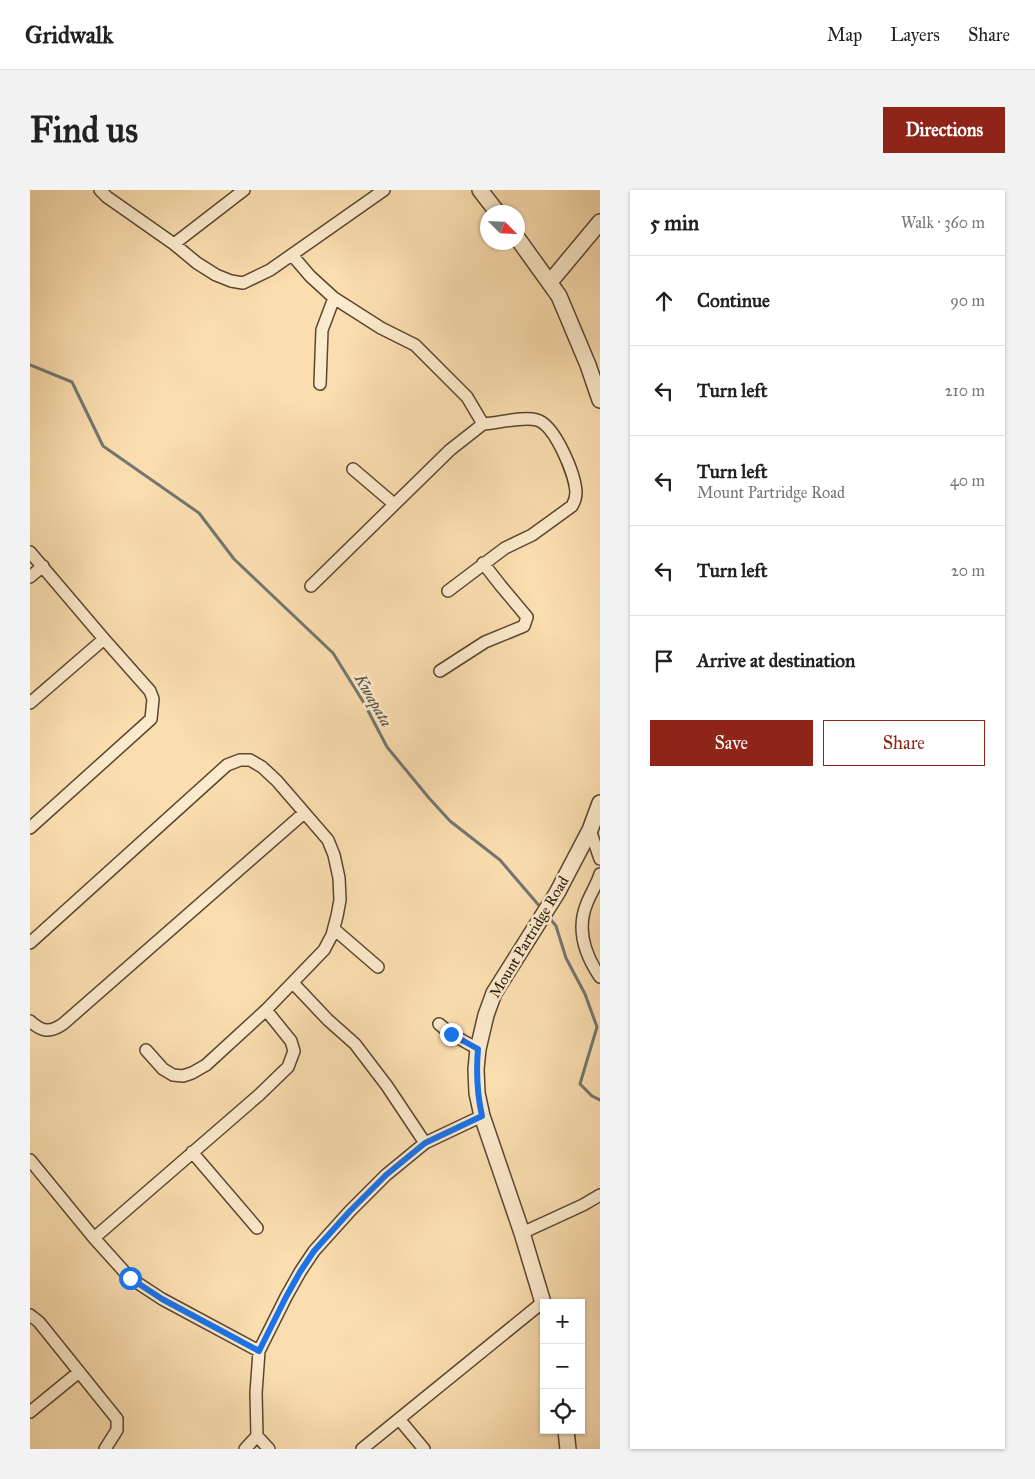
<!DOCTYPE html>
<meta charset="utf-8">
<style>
:root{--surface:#fff;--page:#f2f2f2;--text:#222;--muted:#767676;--line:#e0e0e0;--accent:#8f2418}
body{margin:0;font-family:"IM FELL Great Primer",serif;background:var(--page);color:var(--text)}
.controls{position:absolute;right:15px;bottom:15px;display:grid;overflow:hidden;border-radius:0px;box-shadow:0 1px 4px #0004}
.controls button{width:45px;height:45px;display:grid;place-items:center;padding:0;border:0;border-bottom:1px solid var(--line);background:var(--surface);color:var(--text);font:25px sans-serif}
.compass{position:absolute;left:450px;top:15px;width:45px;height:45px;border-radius:50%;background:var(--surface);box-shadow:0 1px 4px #0004;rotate:114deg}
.stop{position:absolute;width:15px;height:15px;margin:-11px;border:4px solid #1a73e8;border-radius:50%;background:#fff}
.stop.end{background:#1a73e8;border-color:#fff;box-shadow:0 1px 5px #0008}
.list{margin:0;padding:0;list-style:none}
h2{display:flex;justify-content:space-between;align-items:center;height:65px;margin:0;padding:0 20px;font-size:21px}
h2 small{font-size:16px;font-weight:400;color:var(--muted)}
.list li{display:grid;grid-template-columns:32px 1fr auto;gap:15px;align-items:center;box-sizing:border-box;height:90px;padding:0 20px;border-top:1px solid var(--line)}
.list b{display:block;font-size:19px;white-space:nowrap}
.list p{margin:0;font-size:16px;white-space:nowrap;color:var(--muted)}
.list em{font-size:16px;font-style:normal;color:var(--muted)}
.actions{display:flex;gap:10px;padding:15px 20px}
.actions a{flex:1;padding:11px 0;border:1px solid var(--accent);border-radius:0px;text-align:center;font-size:18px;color:var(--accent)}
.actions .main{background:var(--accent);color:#fff}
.icon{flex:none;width:28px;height:28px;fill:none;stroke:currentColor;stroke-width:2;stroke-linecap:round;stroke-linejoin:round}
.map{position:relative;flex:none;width:570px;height:1259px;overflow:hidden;border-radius:0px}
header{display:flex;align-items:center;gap:30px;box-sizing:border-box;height:70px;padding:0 25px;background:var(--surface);border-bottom:1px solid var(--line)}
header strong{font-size:24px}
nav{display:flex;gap:28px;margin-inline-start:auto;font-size:18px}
.intro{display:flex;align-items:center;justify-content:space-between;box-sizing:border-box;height:120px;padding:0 30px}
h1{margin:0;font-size:35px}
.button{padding:12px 22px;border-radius:0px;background:var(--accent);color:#fff;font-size:18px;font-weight:700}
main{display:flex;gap:30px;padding:0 30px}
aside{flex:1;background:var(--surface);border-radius:0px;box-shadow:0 1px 4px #0004}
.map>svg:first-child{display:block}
</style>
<header>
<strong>Gridwalk</strong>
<nav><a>Map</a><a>Layers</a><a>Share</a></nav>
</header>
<div class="intro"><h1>Find us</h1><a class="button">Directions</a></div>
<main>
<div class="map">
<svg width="570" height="1259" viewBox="0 0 570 1259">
<rect width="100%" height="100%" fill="#fbdeb0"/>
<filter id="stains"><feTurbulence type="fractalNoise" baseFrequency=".004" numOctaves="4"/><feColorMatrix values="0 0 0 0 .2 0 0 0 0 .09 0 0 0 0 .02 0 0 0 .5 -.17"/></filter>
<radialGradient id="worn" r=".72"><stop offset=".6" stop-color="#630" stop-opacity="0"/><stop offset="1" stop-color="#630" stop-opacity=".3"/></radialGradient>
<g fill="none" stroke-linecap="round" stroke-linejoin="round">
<path stroke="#727770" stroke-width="3" d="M0,175L42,192L73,256L169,323L204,369L303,463L334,513L357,557L399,608L420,631L470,670L512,719
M518,726L526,736L536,768L555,804L567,837L550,894L562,906L570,910"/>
<defs>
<path id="minor" d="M70,0L77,7L144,54L167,73L186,85L201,91L213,93L240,80L354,0
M144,54L214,0
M262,65L280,86L304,108L351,138L385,155L437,207L453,234C469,233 493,226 507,230C525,235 545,284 546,302C546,308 545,311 542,316L502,345L475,358L418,401
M290,194L292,140L304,108
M323,279L364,314
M0,362L74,449L120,501L123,509L121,529L0,638
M0,387L13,376
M281,396L420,260L453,234
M410,481L455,452L494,436L497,427L471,396L453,373
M0,513L74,449
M560,640L570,669
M570,684C567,694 561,703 557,713C546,739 555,765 570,787
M304,739L348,777
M0,753L197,575L210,570H220L232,577L247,591L298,650L304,665L309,688L310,710L307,726L302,745L294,760L236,820L176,875L162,883L153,886L143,885L133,879L116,860
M263,793L298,830L325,854L357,896L395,953
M0,831C12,842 20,843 33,834L274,623
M409,834L421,844L448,859
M162,962L227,1038
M0,970L64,1048L100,1088L132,1109L229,1161
M492,1043L553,1015L570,1005
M64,1048L229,905L258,877L264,861L261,851L236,820
M0,1125L9,1132L87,1229V1240L75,1259
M0,1222L49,1182
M369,1229L394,1259
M215,1259L227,1246
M239,1259L227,1246L226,1203L229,1161L256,1107L270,1082L284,1061L320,1021L356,985L395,953L452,926
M332,1259L513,1112"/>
<path id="tertiary" d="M450,0L467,22
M488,49L529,106L558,175L570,210
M520,92L570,32
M514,1116L492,1043L452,926L447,903L446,879L448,859L456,825L464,803L527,703L560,640L570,613
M536,1240L538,1259"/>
</defs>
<use href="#minor" stroke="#5a4630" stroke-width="14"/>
<use href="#tertiary" stroke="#5a4630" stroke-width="18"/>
<use href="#minor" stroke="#fceacc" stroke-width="11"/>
<use href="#tertiary" stroke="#fceacc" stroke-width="15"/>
</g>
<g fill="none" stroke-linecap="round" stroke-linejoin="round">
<path stroke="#1a73e8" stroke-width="6" d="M100,1088L132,1109L229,1161L256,1107L270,1082L284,1061L320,1021L356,985L395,953L452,926C447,903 446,882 448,859L421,844"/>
</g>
<g text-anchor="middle" stroke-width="5" stroke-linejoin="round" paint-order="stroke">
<g font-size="15" fill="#251305" stroke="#fceacc">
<text transform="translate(499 747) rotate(-59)" y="5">Mount Partridge Road</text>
</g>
<g font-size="16" font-style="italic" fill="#524d44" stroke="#fceacc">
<text transform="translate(344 510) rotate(60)" y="6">Kwapata</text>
</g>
</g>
<rect width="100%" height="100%" filter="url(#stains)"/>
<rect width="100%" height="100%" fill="url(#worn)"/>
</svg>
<div class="controls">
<button>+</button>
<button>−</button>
<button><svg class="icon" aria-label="locate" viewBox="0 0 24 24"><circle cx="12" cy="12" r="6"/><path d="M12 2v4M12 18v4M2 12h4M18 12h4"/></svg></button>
</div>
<svg class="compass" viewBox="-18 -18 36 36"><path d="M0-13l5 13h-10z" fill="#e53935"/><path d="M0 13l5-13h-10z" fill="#767676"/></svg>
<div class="stop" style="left:100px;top:1088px"></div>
<div class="stop end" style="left:421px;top:844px"></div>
</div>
<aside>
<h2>5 min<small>Walk · 360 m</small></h2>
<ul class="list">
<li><svg class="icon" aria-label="ahead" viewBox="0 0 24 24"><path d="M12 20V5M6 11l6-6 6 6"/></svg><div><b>Continue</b></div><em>90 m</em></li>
<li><svg class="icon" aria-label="left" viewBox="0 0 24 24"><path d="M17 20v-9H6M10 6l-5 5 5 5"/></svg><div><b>Turn left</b></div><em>210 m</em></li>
<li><svg class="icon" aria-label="left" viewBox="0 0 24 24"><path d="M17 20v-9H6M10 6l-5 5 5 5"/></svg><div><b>Turn left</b><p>Mount Partridge Road</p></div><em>40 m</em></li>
<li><svg class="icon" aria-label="left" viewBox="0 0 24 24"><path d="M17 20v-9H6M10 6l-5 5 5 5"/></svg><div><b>Turn left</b></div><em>20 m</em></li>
<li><svg class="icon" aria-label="arrive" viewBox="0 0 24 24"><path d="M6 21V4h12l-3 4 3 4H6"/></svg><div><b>Arrive at destination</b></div></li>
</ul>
<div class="actions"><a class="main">Save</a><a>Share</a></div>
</aside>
</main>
